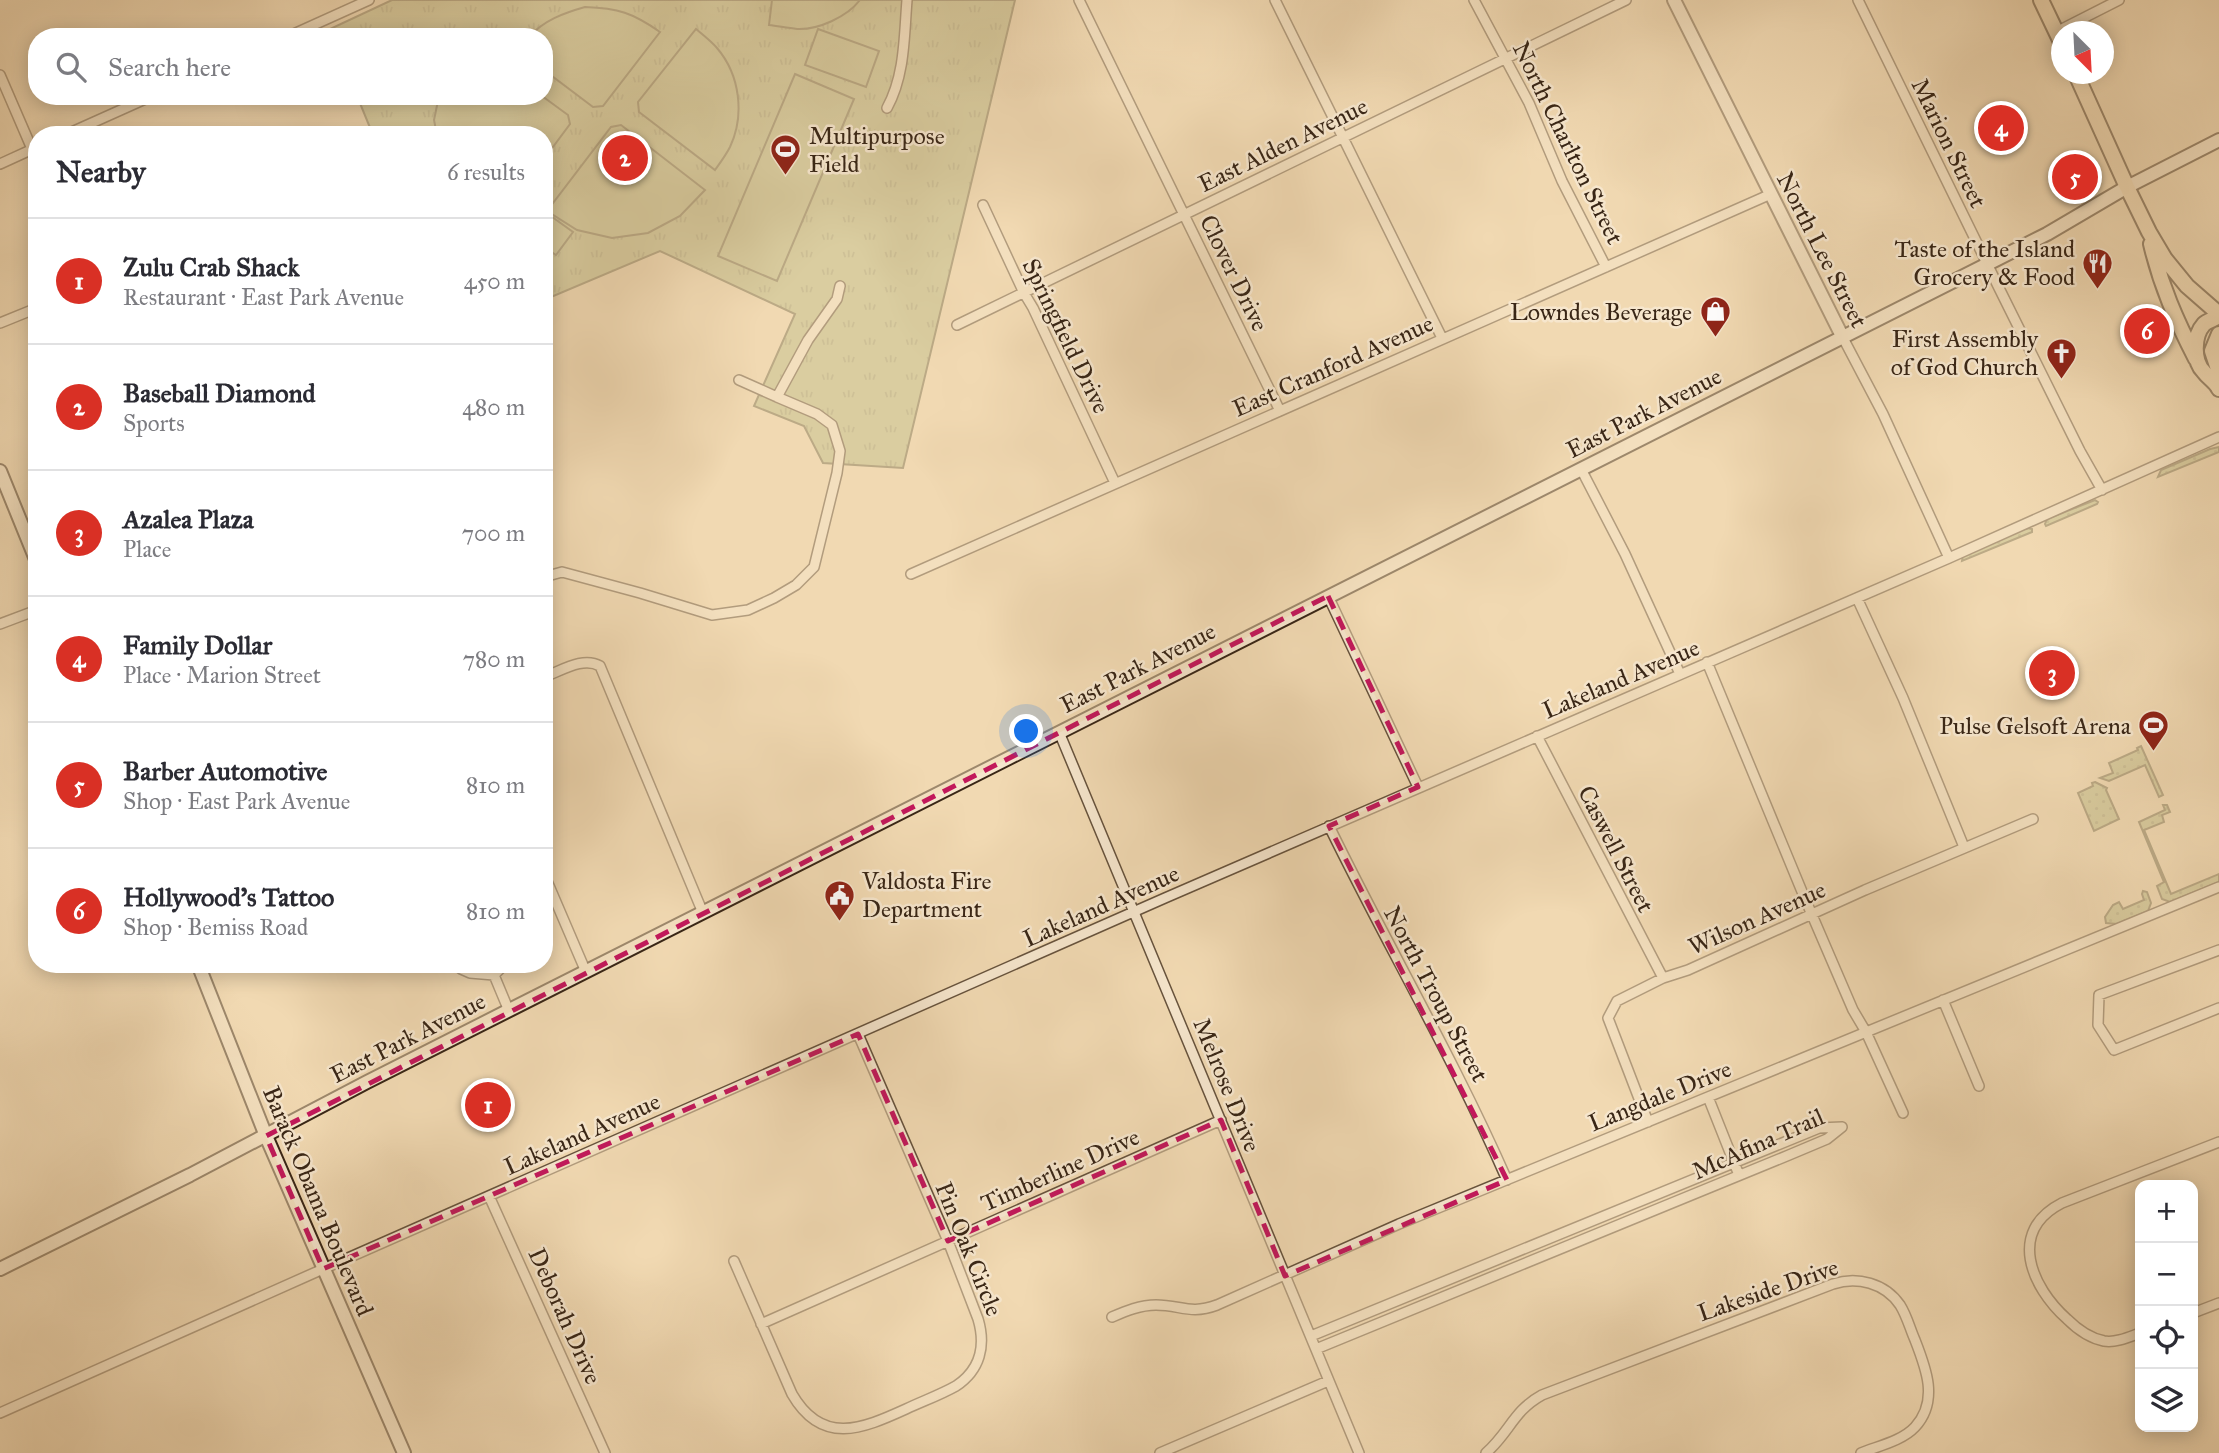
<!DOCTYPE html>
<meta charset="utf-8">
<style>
:root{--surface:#fff;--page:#f2f2f3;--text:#2b2b33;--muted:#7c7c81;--line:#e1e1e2;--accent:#d93025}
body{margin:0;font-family:"IM FELL Great Primer",serif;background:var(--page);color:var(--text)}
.controls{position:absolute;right:21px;bottom:21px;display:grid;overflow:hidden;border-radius:14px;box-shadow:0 4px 18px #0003}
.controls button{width:63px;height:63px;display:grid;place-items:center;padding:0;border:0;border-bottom:2px solid var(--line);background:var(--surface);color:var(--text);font:35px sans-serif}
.compass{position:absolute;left:2051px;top:21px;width:63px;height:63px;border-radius:50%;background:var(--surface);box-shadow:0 4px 18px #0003;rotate:156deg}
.you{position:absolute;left:1027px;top:732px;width:24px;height:24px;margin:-18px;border:5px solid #fff;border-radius:50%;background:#1a73e8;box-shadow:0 0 0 10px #1a73e833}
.badge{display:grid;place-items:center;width:46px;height:46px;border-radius:50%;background:var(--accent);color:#fff;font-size:23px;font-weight:700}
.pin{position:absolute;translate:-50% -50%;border:4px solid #fff;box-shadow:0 2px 7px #0006}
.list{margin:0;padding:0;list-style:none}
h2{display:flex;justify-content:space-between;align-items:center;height:91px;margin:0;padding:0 28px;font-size:30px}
h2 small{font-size:23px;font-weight:400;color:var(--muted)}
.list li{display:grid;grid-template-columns:46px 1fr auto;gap:21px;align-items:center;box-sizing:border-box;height:126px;padding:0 28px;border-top:2px solid var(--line)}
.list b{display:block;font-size:26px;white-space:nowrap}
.list p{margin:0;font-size:23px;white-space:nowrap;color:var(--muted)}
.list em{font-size:23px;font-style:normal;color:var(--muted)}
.icon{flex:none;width:38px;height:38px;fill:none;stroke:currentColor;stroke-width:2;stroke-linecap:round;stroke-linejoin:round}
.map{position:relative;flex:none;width:2219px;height:1453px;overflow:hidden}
.search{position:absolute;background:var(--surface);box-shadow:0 4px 18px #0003;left:28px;top:28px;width:525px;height:77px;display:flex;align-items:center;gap:18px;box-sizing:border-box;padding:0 24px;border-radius:28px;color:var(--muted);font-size:26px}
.panel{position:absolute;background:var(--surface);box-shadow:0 4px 18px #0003;left:28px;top:126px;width:525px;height:847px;border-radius:28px}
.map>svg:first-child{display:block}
</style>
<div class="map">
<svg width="2219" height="1453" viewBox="0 0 2219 1453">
<defs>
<pattern id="grass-dots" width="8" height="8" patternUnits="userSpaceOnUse" patternTransform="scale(1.75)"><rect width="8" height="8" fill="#bebe89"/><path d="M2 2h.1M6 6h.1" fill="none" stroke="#a4a376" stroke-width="1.8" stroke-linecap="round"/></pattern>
<pattern id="park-tufts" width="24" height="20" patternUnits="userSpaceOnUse" patternTransform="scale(1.75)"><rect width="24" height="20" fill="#bebe89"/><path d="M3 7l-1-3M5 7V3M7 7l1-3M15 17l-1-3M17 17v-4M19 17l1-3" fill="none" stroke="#a4a376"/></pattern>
</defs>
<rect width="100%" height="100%" fill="#f1d9b2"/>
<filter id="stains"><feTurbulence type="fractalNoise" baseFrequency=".00286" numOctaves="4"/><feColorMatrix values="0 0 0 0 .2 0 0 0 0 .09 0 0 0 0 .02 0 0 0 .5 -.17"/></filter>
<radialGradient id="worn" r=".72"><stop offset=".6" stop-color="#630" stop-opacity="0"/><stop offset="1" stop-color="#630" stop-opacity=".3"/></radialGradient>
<path fill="url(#grass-dots)" stroke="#7c7250" stroke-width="2" d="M2219,447V452L2158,477L2161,470L2210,449Z
M2095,500L2098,502L2097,504L2046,526L2045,524L2047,519Z
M2027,528L2032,529V532L1962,561L1963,555Z
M2141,746L2163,795L2159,797L2145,765L2109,781L2100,778L2113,773L2109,763L2138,750L2137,748Z
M2095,782L2107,788L2106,790L2119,819L2094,831L2078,793L2093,786L2092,783Z
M2163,805H2167L2170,812L2162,815L2164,822L2144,830L2171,894L2219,874V882L2170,902L2162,899L2157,886L2164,882L2139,822L2165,810Z
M2143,891L2147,892L2151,903L2148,911L2117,924L2106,923L2105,917L2113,905L2119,902L2123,909L2144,900L2142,894Z"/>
<path fill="url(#park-tufts)" stroke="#7c7250" stroke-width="2" d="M392,0H1015L903,468L823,463L804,426L754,406L795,314L660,251L544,300V135H373L357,96H544V37H333L330,29Z"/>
<path fill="#bebe89" stroke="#7c7250" stroke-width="2" d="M772,0H860C847,17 818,30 797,29C787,28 778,26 769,25Z
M585,7C618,8 633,13 660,32L603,106L593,107L544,70V37H529C544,20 564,13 585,7Z
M696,29C703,35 711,41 717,48C740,75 745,115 730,147C726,155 720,163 715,170L639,112L638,102Z
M818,29L879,51L866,87L805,65Z
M795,74L854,99L777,281L718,256Z
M439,96H542L568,115L570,124L544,159V135H437L434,120Z
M621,125L705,190L680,216L648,233L612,238L577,230L547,211L611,127Z
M548,214L573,232L556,255L544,247V220Z"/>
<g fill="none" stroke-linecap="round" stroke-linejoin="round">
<defs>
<path id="minor" d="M1079,0L1280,411
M1275,0L1442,338
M1474,0L1529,103L1562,181L1606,267
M1858,0L1999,288L2080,451L2102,490
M2056,32L2119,0
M287,37L369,0
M0,75L32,149
M887,108C905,75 904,37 907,0
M65,135L152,96
M0,164L35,148
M983,205L1024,293L1033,308L1115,483
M0,323L37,308
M957,325L1626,0
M1842,336L1883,414L1949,558
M739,380L777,397L808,340L837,299L840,286
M1581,469L1625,554L1680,674
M911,574L1771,194
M544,577L562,572L640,593L712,615L748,610L774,598L796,585L814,567L837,473L840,451L832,425L817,414L777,397
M1328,596L1418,787
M1857,598L1903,698L1964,847
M0,624L37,610
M1707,662L1803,894L1853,1010L1866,1032L1903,1113
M544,677C561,671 583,656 600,666L703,913
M1059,732L1359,1453
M1537,736L1663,978
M1329,826C1387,945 1454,1059 1507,1180
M544,874L586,972
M2219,950L2099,995L2098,1025L2114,1050L2219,1008
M459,964L461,969L470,973L494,975L509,1011
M494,975L505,964
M1943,1000L1979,1086
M1708,1097L1739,1175
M1648,1122L1608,1018L1617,1001L1663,978L1688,970L1865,890L2033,819
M489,1196L605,1453
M734,1261L792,1394C822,1446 862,1429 906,1409C923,1401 940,1395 956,1386C980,1370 986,1346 978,1319L948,1241L858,1034
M2193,1313L2219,1303
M1112,1317C1126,1311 1140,1305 1156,1305C1181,1305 1190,1315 1217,1305L1399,1224L2219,887
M761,1324L1221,1120
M2140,1333C2129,1337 2116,1343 2104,1341C2089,1338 2077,1329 2067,1319C2031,1287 2007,1231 2062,1203L2219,1142
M1311,1336L1819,1128L1842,1127
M1316,1349L1789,1155L1827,1139L1842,1127
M0,1413L323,1269L1165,898L1949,558L2219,437
M1160,1453L1328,1381
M1486,1453C1510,1432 1513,1411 1542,1395L1833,1284C1857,1276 1885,1283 1900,1305C1907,1316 1910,1329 1915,1340C1926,1368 1939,1401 1915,1427C1902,1441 1878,1446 1861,1453"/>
<path id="tertiary" d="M1674,0L1842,336"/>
<path id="secondary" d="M0,471L37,562
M198,964L266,1136L404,1453
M0,1269L190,1175L367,1082L2047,234L2127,187L2219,140"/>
<path id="primary" d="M2041,0L2062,44
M2076,74L2127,187L2149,232L2165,259L2187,286L2219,314
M2151,244C2161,286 2176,320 2196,359
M2219,316C2215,319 2207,321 2204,324C2193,336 2193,361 2204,372C2209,379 2215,381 2219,389
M2216,383L2218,369L2212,351L2219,334"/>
</defs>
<use href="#minor" stroke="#67533d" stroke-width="12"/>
<use href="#tertiary" stroke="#67533d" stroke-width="16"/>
<use href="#secondary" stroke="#392616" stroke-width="16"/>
<use href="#primary" stroke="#392616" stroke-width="18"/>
<use href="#minor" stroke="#f6e6cd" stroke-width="9"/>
<use href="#tertiary" stroke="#f6e6cd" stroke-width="12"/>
<use href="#secondary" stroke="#f6e6cd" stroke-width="12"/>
<use href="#primary" stroke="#f1d9b2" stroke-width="14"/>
</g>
<path d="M0 0H2219V1453H0ZM1328,596L1418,787L1329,826L1507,1180L1285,1276L1221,1120L948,1241L858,1034L323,1269L266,1136Z" fill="#f1d9b2" fill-opacity=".55" fill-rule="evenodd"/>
<path fill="none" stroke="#c2185b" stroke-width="5" stroke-dasharray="14 9" stroke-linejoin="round" d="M1328,596L1418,787L1329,826L1507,1180L1285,1276L1221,1120L948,1241L858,1034L323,1269L266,1136Z"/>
<defs>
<symbol id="stadium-pin" viewBox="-11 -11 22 30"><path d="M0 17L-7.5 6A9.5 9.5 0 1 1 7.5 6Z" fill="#8f2418" stroke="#f6e6cd"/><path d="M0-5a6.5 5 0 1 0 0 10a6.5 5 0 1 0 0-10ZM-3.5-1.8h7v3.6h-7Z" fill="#fff"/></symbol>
<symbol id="restaurant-pin" viewBox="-11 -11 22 30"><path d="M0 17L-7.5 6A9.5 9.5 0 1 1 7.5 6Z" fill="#8f2418" stroke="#f6e6cd"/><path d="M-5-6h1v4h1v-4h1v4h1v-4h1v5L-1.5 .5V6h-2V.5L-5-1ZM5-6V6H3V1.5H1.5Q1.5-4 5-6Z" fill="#fff"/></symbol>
<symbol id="shop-pin" viewBox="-11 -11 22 30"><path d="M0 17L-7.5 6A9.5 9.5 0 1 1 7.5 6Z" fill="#8f2418" stroke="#f6e6cd"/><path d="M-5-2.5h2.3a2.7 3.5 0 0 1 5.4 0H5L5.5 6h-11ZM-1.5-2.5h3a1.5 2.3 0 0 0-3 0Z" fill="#fff"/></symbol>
<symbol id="church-pin" viewBox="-11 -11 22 30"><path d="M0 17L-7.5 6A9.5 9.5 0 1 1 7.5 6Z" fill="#8f2418" stroke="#f6e6cd"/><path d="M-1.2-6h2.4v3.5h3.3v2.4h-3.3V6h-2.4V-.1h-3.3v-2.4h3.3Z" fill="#fff"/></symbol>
<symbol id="civic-pin" viewBox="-11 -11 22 30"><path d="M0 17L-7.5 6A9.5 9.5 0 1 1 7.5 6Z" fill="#8f2418" stroke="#f6e6cd"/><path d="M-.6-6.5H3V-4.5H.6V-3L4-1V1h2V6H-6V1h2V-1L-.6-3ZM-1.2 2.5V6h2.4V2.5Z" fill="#fff"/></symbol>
</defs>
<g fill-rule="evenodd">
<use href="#stadium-pin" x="768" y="132" width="35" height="47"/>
<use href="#restaurant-pin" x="2080" y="246" width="35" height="47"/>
<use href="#shop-pin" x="1698" y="294" width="35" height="47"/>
<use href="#church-pin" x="2044" y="336" width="35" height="47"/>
<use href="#stadium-pin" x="2136" y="708" width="35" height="47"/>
<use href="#civic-pin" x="822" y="878" width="35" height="47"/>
</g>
<g text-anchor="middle" stroke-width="5" stroke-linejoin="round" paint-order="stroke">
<g font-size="24" fill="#392616" stroke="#f6e6cd" text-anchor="end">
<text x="809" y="144" text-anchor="start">Multipurpose<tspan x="809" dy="28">Field</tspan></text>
<text x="2075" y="257">Taste of the Island<tspan x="2075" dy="28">Grocery &amp; Food</tspan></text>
<text x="1692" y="320">Lowndes Beverage</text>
<text x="2038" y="347">First Assembly<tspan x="2038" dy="28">of God Church</tspan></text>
<text x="2131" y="734">Pulse Gelsoft Arena</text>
<text x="862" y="889" text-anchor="start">Valdosta Fire<tspan x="862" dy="28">Department</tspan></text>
</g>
<g font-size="24" fill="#392616" stroke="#f6e6cd">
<text transform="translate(1568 143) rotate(64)" y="8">North Charlton Street</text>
<text transform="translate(1949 143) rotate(64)" y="8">Marion Street</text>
<text transform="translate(1283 145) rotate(-26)" y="8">East Alden Avenue</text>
<text transform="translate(1822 250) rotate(63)" y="8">North Lee Street</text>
<text transform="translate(1234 273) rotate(64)" y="8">Clover Drive</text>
<text transform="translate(1066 336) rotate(64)" y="8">Springfield Drive</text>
<text transform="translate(1333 366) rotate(-24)" y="8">East Cranford Avenue</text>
<text transform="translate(1644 413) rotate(-27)" y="8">East Park Avenue</text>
<text transform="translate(1138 668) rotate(-27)" y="8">East Park Avenue</text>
<text transform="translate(1621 679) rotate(-23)" y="8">Lakeland Avenue</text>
<text transform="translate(1616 849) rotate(63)" y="8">Caswell Street</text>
<text transform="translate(1101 906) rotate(-24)" y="8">Lakeland Avenue</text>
<text transform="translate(1757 918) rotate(-24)" y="8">Wilson Avenue</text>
<text transform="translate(1436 994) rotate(62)" y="8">North Troup Street</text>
<text transform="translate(408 1038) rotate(-27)" y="8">East Park Avenue</text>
<text transform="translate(1227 1085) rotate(68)" y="8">Melrose Drive</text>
<text transform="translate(1660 1096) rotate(-22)" y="8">Langdale Drive</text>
<text transform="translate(582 1134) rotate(-24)" y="8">Lakeland Avenue</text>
<text transform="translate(1758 1144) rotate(-24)" y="8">McAfina Trail</text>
<text transform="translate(1060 1170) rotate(-24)" y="8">Timberline Drive</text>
<text transform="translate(318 1201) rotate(67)" y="8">Barack Obama Boulevard</text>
<text transform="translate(969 1249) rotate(68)" y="8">Pin Oak Circle</text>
<text transform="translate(1768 1290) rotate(-19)" y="8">Lakeside Drive</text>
<text transform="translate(565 1316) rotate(66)" y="8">Deborah Drive</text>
</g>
</g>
<rect width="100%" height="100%" filter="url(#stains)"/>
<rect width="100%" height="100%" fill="url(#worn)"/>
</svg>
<div class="controls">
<button>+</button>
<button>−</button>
<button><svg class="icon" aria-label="locate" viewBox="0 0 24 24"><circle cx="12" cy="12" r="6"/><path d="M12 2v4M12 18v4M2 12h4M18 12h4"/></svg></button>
<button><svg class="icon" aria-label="layers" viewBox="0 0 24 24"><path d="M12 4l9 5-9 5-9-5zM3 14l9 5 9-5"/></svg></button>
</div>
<svg class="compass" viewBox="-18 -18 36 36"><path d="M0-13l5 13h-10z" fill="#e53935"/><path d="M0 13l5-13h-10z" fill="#7c7c81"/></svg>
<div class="you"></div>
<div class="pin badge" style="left:488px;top:1105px">1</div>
<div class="pin badge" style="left:625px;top:158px">2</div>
<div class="pin badge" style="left:2052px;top:673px">3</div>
<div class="pin badge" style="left:2001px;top:128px">4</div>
<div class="pin badge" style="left:2075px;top:177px">5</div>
<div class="pin badge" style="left:2147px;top:331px">6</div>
<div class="search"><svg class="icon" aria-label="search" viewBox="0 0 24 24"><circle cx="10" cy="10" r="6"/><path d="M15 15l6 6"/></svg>Search here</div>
<section class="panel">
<h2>Nearby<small>6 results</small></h2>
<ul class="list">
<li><span class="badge">1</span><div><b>Zulu Crab Shack</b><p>Restaurant · East Park Avenue</p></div><em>450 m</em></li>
<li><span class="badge">2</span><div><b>Baseball Diamond</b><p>Sports</p></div><em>480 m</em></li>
<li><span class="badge">3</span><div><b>Azalea Plaza</b><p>Place</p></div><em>700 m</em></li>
<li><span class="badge">4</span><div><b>Family Dollar</b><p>Place · Marion Street</p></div><em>780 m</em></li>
<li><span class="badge">5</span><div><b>Barber Automotive</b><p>Shop · East Park Avenue</p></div><em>810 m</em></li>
<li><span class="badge">6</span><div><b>Hollywood's Tattoo</b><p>Shop · Bemiss Road</p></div><em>810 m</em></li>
</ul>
</section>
</div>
